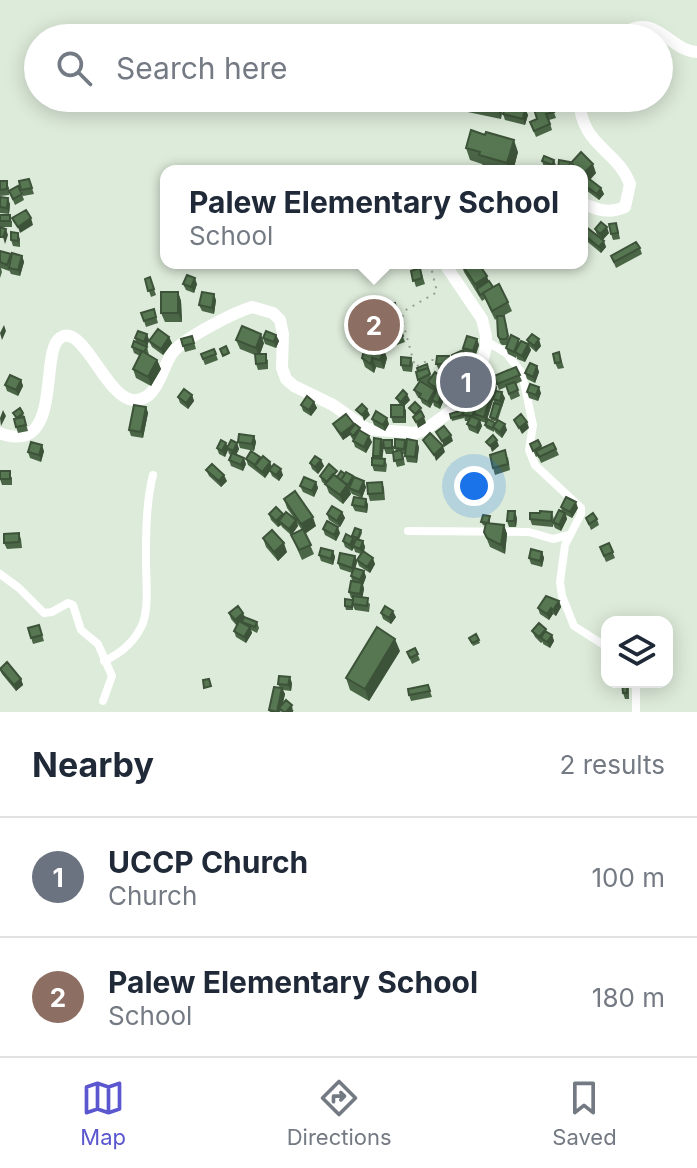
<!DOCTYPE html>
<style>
:root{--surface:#fff;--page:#f6f6f7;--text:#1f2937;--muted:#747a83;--line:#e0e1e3;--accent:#5b57cf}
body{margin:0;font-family:Inter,sans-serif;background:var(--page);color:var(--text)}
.controls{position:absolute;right:24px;bottom:24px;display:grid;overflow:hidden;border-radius:16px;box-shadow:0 4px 20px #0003}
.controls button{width:72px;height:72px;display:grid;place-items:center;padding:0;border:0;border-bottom:2px solid var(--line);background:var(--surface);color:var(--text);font:40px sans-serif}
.you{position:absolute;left:474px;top:486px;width:28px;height:28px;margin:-20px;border:6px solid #fff;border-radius:50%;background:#1a73e8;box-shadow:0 0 0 12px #1a73e833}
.badge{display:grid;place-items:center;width:52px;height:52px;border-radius:50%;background:var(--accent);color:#fff;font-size:26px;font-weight:700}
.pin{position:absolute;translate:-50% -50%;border:4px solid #fff;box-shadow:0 2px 8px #0006}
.popup{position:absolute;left:160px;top:165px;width:428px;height:104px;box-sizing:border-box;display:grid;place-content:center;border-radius:16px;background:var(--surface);filter:drop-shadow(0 2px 6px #0005);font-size:26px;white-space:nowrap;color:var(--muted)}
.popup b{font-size:30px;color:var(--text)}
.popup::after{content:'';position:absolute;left:50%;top:100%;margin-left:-16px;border:16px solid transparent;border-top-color:var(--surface)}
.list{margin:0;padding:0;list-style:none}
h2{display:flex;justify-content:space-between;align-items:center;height:104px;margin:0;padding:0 32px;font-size:34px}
h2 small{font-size:26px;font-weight:400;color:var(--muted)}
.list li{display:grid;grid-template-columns:52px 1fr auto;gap:24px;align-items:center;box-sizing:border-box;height:120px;padding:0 32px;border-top:2px solid var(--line)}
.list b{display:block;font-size:30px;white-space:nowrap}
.list p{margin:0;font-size:26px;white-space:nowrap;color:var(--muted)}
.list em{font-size:26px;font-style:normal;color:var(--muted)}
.icon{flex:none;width:44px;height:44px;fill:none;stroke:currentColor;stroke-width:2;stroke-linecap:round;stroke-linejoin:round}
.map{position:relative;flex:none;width:697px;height:712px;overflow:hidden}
.search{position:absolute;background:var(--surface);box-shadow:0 4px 20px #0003;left:24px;right:24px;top:24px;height:88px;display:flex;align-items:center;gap:20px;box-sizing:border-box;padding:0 28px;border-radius:44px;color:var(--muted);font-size:30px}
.sheet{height:344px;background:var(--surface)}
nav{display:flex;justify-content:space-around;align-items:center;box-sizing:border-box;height:112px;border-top:2px solid var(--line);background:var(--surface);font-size:22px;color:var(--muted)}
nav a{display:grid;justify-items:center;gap:4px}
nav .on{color:var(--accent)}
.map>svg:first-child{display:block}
</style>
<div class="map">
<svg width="697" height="712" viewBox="0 0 697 712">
<rect width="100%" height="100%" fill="#ddebda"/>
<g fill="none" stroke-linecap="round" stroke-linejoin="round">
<path stroke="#96a194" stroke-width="2" stroke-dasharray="2 6" stroke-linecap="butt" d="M430,263L437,292L404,311L402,319L415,367L429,360H436
M458,366L471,369"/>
<path stroke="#fff" stroke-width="8" d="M486,341L506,353L522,373L533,425L529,450L535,465L581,508V514L565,545L560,582L562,596L574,626L607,647
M408,531L529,532L553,539L569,535
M0,574L19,588L44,613L52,612L68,603L73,605L81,630L98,644L112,676L103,701
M104,661C122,653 135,642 143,623C149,605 146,580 146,561C146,532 146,503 153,475
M636,682V712"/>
<path stroke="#fff" stroke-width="12" d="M624,38L632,29C659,19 672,51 697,52
M579,98C581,147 616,148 630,184L625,207C609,214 597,210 582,203
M0,433C64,457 39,352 60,338C82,321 106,398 133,400C158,402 161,368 173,352C186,337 233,313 252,307L273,313L280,320L283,334L282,368L286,379L294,386L333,405L367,429L415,433L426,429L472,396L477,383L486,347V336L482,319L444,263"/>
</g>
<path fill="#4b6647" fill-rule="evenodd" d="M455,101L502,111L501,119L458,110Z
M550,101L556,118L549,120L552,130L536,137L530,122L537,119Z
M525,109L528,115L525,125L505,120L503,114Z
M466,148L518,152L513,171H496L484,167L482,164L470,160Z
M554,160L556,166L554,171L544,167L542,161Z
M571,163L596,173L590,180L601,188L604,194L599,200L586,190L583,184L585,182L582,179V171H574Z
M29,179L34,194L23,196L21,190Z
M0,181L9,187V191L22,194L24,200L15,205L9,191V195L0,196Z
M0,197L10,204L9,214L0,213Z
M0,215L12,221V227H0Z
M595,229L609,233L603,240L606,247L601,253L583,238L582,235V230L597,235Z
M618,229L620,239L613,240L611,234Z
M18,233L20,239V247L13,246L11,240Z
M640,248L642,254L616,268L611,256Z
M0,251L12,256H22L24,262L20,276L11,274L9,270V271L1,268L2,272L0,278Z
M461,263L488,281L508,302L512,311L503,316L506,322L509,339L528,344L527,340L541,346L536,352L529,346L531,350L525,362L517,359V356L516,358L508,354L506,348L507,345H502L500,343L498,336L497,318L495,320L485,299L482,301L464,272Z
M420,268L425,284L416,287L411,271Z
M150,277L156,295L151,297L145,279Z
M183,284H197L194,293L186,290Z
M178,292L181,301L182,322H165L161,313Z
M216,300L214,314L202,311L199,305Z
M395,303L400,323L390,325L387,316Z
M382,305L390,330L371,335L370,330L359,333L355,324Z
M154,309L158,323L146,327L144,321Z
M400,328L405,342L397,345L392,331Z
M147,334L149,340L147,347L149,355L157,360L161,369L151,386L136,378L133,369L140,356L134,353L132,347L136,342L135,338Z
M276,335L279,341L276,348L265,344L263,338Z
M169,337L172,343L163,355L152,347L149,341Z
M181,339L194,342L196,349L185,352Z
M477,339L479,345L475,357L465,354L463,348Z
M236,340L264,343L260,354L268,360V369L258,370L256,364L255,355L240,349Z
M214,349L218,360L205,365L201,354Z
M463,350L467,362L458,365V377H451L448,370H439L436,364L449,356L450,361H454Z
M559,352L564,368L558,369L555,363Z
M362,358H387L384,369L376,367L374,373L365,367Z
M411,358L413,364L412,372L403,371L401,365Z
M427,364L431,377L443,378L445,384L443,387L460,382L459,380L469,378V386H464L467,398L447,403L442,387L440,390L445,397L440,409L434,406L433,402L430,408L422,403L420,398L417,396L414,390L419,382L416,372Z
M537,366L539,372L535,383L527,379L525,373Z
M516,367L522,381L516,384L520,396L511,400L506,387L499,390L494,376Z
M21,380L23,386L18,396L7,391L5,385Z
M495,382L497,388L496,391L505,398L498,420L507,430L502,438L496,433L494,430V432L486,428L485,425L497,422L491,420L490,417L495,404L493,399L486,423L480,421L482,426L478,434L469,430L467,424L468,421H465L464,416V418L452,421L450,414L463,415L474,407L475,412L482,394L481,392Z
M527,392L541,393L538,401L529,398Z
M192,395L194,401L188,409L180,403L178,397Z
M396,398L410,400L404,406L406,411V423H393L391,417L400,405Z
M314,402L317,408L311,416L303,411L301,405Z
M146,407L148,413L143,438L131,436L129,430Z
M13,413H23L28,431L18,433L16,427V419Z
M372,419L389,424L385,431L374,425Z
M333,424L354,425L360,428L361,432L372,442L366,453L355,447L353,440L350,435L343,440L336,430Z
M254,436L256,442L254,451L240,448L238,442Z
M538,440L542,448L553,443L559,455L541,463L538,456L536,457L530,444Z
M237,443L239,449L236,455L246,464L243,471L231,466L229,460L231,455L229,454L228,450L225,457L219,454L217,448L228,447Z
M406,444L419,447L417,463L407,462L405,455L403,454L405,465L397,467L393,454H386L383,446L382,459H385L387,465L386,472L374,471L372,465L373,456L383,445L394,446V452L396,451L395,448Z
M44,451L41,462L30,458L28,452Z
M508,457L510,470L495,475L493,468Z
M246,459H261L270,462L272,467L283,475L279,481L272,476L270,471L265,478L248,465Z
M321,460L324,466L318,474L312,469L310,463Z
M206,470L227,481L221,487L209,476Z
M338,475L354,477L366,487L362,498L352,494L350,491L351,494L343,504L329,493L326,485L322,482L320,476Z
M12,477V485H2L0,479Z
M316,482L318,488L314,497L303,492L300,486Z
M382,482L384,488L385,500L370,501L368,494Z
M284,499L316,526L305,533L314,554L302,560L291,535L282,527L281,525L278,527L271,520L269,514L294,518L287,508ZM297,523L302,530L292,535L298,526Z
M366,499L368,505L367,513L355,511L352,505Z
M561,507L578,508L572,518L566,515L567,519L561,531L555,528L553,524V527L532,525L530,519L540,513L552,512L554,520L562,511Z
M342,512L345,518L340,527L329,520L327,514Z
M490,516V524L504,525L507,534L505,554L490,547L484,532L486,526L483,525L481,522Z
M517,518L516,527H509L507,521Z
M586,518L597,519L599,525L591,530Z
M323,529L340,533L336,541L325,535Z
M361,530L362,533L359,540L363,541L365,547L364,552L375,564L370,573L359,566L357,560L361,554L355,552L354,548L352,551L345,547L343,541L353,538L352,536Z
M19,533L21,539L22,548L7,549L4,543Z
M263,538L287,552L278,561L266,547Z
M609,543L615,558L606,562L600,547Z
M333,551L335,557L333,565L321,561L319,555Z
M542,552L544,558L542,567L531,564L529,558Z
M355,556L357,562L355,568L364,571L366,577L363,585L364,589L362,597L370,604L369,612L355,610L353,606V610H346L345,606L353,598H351L349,592L352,581L351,576L352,573L340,569L338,563Z
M559,601L561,607L556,616L553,614L549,620L540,614L538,608Z
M229,613L257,622L259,628L257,633L251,630L252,633L246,643L236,637L234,631L237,626L231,619Z
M381,613L396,617L391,624L383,619Z
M39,625L44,641L33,644L28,628Z
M546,629L547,632L552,635L554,641L550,648L543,644V642L541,643L535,637L532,631Z
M476,634L480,643L473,646L469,638Z
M415,648L420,660L412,664L407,652Z
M400,651L369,701L350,690L346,678Z
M0,670L21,679L23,685L16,691L2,674Z
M292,683L291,691L283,690L285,694L283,703L294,711L270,712L269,710L280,688L278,684Z
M428,685L432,697L411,701L409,695Z
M629,685V699H625L623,693Z"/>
<path fill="#3d5339" d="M530,98H534L535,101L528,109L525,103Z
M499,102L502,111L501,119L498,110Z
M525,109L528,115L525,125L523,119Z
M514,140L518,152L513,171H510L507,163Z
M554,160L556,166L554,171L552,165Z
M593,164L596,173L586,183L583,174Z
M601,188L604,194L599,200L597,194Z
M8,198L10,204L9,214L7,208Z
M31,218L33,225L20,233L18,227Z
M607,227L609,233L602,240L600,234Z
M6,229L8,235L5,244L3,237Z
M604,241L606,247L601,253L599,247Z
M22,256L24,262L20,276L18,270Z
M487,276L490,285L477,289L475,284Z
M195,278L197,284L194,293L191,287Z
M178,292L181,301L182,322L178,313Z
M214,294L216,300L214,314L212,308Z
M4,325L6,331L2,340L0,333Z
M147,334L149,340L147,348L144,342Z
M261,334L264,343L259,357L256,348Z
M276,335L279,341L276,348L274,342Z
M169,337L172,343L163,355L161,349Z
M477,339L479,345L475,357L473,351Z
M539,339L541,346L536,352L534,346Z
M528,344L531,350L525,362L522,356Z
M384,349L387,358L384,369L380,360Z
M372,358L376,367L374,373L371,364Z
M157,360L161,369L151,386L148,377Z
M537,366L539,372L535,383L533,377Z
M443,378L445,384L438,394L436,388Z
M21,380L23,386L18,396L16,390Z
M495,382L497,388L486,423L484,417Z
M539,387L541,393L538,401L536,395Z
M435,390L437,396L432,400L433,402L430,408L428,402Z
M443,391L445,397L440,409L438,403Z
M502,392L505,398L502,407L500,401Z
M407,394L410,400L404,406L406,411V423L401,402Z
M192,395L194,401L188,409L186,403Z
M314,402L317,408L311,416L309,410Z
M146,407L148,413L143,438L141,432Z
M367,409L370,415L364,421L362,415Z
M3,410L6,416L1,426L0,418Z
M424,417L426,423L418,428L416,422Z
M387,418L389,424L385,431L383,425Z
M480,420L482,426L478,434L476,428Z
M527,422L529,428L522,434L519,428Z
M354,424L356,430L349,432L350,435L343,440L341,434Z
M505,424L507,430L502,438L500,432Z
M451,435L453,441L444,447L442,441Z
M254,436L256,442L254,451L252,444Z
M369,436L372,442L366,453L364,447Z
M381,439L384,445L382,463L380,456Z
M497,440L499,446L492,452L490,446Z
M417,441L419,447L417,463L415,457Z
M226,443L229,449L227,448L228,450L225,457L222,451Z
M237,443L239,449L235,457L233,451Z
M42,445L44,451L41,462L39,455Z
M443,446L445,452L436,461L434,455Z
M244,458L246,464L243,471L241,465Z
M321,460L324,466L318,474L315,467Z
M270,462L272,468L265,478L262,472Z
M281,469L283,475L279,481L276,475Z
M224,475L227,481L221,487L219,481Z
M364,481L366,487L362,498L359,492Z
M316,482L318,488L314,497L312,491Z
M347,485L351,494L343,504L340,495Z
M366,499L368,505L367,513L365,507Z
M576,502L578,508L572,518L570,512Z
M515,511L517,518L516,527L514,521Z
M342,512L345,518L340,527L337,521Z
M565,513L567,519L561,531L559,525Z
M283,514L285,520L279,521L281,525L278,527L276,521Z
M313,517L316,526L305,534L301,524Z
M296,520L298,526L291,535L289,529Z
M504,525L507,534L505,554L501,545Z
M338,527L340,533L336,541L334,535Z
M353,538L356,544L352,551L350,545Z
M363,541L365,547L362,555L360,549Z
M284,543L287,552L278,561L274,552Z
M333,551L335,557L333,565L331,559Z
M542,552L544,558L542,567L540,561Z
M355,556L357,562L354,574L352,568Z
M373,558L375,564L370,573L367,567Z
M364,571L366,577L363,585L364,589L362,600L360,594L362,584L360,580Z
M559,601L561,607L556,616L553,610Z
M551,608L553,614L549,620L547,614Z
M393,611L396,617L391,624L389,618Z
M243,613L246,619L237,626L235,620Z
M250,627L252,633L246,643L244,637Z
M552,635L554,641L550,648L547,642Z
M395,639L400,651L369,701L365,689Z
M290,677L292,683L291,691L288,685Z
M21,679L23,685L16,691L14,685Z
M282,688L285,694L281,710L279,708L280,712H278Z
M292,705L293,712H286Z"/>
<path fill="#577752" stroke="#3d5339" stroke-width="2" d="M456,98H481L499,102L498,110L455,101Z
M521,98H530L525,103Z
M550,101L554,112L546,114L550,124L534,131L530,122L537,119L533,106Z
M505,104L525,109L523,119L503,114Z
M471,130L485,135L486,132L514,140L507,163L479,155L480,152L466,148Z
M581,152L593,164L583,174L582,171H580L571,163Z
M544,156L554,160L552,165L542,161Z
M559,160L570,162L569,171H558Z
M588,178L601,188L597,194L583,184Z
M29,179L32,188L21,190L19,181Z
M0,181H7V189L0,190Z
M18,186L22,194L13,199L9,191Z
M0,197L8,198L7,208L0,207Z
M26,210L31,218L18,227L12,218Z
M0,215H10V221H0Z
M601,222L607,227L600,234L595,229Z
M616,223L618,233L611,234L609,224Z
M585,226L604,241L599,247L582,233V230Z
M0,227L6,229L3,237H0Z
M11,232L18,233V241L11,240Z
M636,242L640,248L614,262L611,256Z
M0,251L11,254L7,265L0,262Z
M12,253L22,256L18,270L9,268Z
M461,263H478L487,276L475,284Z
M420,268L422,278L413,281L411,271Z
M187,275L195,278L191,287L183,284Z
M150,277L154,289L148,291L145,279Z
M489,281L493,287L480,295L477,289Z
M499,284L508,302L492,311L483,293Z
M161,292H178V313H161Z
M202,292L214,294L212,308L199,305Z
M395,303L397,314L387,316L385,305Z
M382,305L387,321L368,326L367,321L355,324L352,313Z
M154,309L156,317L144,321L141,313Z
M497,316H504L508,336L506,339H500L498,336Z
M242,326L261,334L256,348L236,340Z
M400,328L403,336L394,339L392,331Z
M158,329L169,337L161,349L149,341Z
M138,331L147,334L144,342L135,338Z
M266,331L276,335L274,342L263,338Z
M532,334L539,339L534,346L527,340Z
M511,335L519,339L514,352L506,348Z
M192,336L194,343L183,346L181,339Z
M467,336L477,339L473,351L463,348Z
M134,341L147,347L144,352L132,347Z
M521,341L528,344L522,356L515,352Z
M366,343L384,349L380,360L372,358L371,364L362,358Z
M226,346L229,353L223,356L220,349Z
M214,349L216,354L203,359L201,354Z
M463,350L465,356L454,360L452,355Z
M142,351L157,360L148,377L133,369Z
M559,352L561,362L555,363L553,354Z
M255,354H266V363L256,364Z
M437,356H449L448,364H436Z
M401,357L411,358L410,366L401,365Z
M449,361H456V371H448Z
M530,363L537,366L533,377L525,373Z
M427,364L428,368L418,371L417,368Z
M516,367L520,375L497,384L494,376Z
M428,368L430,374L418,380L416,372Z
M460,371H467V380H459Z
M435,372L443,378L436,388L428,382Z
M10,375L21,380L16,390L5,385Z
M485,379L495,382L484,417L474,414L481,394L486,395L481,392Z
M420,381L435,390L428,402L419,397L421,394L414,390Z
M462,381L465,392L445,397L442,387Z
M515,382L518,390L509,394L506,385Z
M530,384L539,387L536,395L527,392Z
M184,389L192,395L186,403L178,397Z
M437,389L443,391L438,403L432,400Z
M403,390L407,394L401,402L396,398Z
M496,391L502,392L500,401L493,399Z
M307,396L314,402L309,410L301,405Z
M415,402L421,408L415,414L409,408Z
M494,403L501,405L496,419L490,417Z
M362,404L367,409L362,415L356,410Z
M134,405L146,407L141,432L129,430Z
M391,405H404V417H391Z
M464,406L474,407L473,416L463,415Z
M20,408L23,413L17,418L13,413Z
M462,410L463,415L451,418L450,414Z
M376,411L387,418L383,425L372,419Z
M421,411L424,417L416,422L413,417Z
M346,414L354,424L341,434L333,424Z
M521,414L527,422L519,428L514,420Z
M471,416L480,420L476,428L467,424Z
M24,417L26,425L16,427L14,419Z
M488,419L495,423L492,428L485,425Z
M498,420L505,424L500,432L493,427Z
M355,424L360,428L353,436L349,432Z
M444,426L451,435L442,441L436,432Z
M359,430L369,436L364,447L353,441Z
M430,433L443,446L434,455L423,440Z
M239,434L254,436L252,444L238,442Z
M493,435L497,440L490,446L486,442Z
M374,438L381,439L380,456H373Z
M395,439L405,440L404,449L395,448Z
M407,439L417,441L415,457L405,456Z
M221,440L226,443L222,451L217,448Z
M231,440L237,443L233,451L227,448Z
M383,440H392V448H384Z
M538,440L541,446L533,451L530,444Z
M31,442L42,445L39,455L28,452Z
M553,443L556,449L539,457L536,451Z
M401,450L403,459L394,461L393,452Z
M505,450L508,464L493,468L490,455Z
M251,451L260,457L255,465L246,459Z
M232,453L244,458L241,465L229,460Z
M263,456L270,462L262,472L255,466Z
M315,456L321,460L315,467L310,463Z
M372,458L385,459L384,466L372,465Z
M212,464L224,475L219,481L206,470Z
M274,464L281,469L276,475L269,470Z
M329,464L337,471L327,482L320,476Z
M0,471H10V479H0Z
M341,471L345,474L341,480L337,477Z
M346,472L353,476L348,485L341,480Z
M333,474L347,485L340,495L325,484Z
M304,477L316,482L312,491L300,486Z
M354,477L364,481L359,492L349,488Z
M382,482L383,493L368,494L367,483Z
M295,491L313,517L301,524L284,499Z
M354,497L366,499L365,507L352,505Z
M566,497L576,502L570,512L561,507Z
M332,506L342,512L337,521L327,514Z
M276,507L283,514L276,521L269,514Z
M559,510L565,513L559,525L553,522Z
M508,511H515L514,521H507Z
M540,511L552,512L551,521L530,519V513H540Z
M286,512L296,520L289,529L279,521Z
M593,513L597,519L589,524L586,518Z
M483,515L490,516L488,523L481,522Z
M327,521L338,527L334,535L323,529Z
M486,523L504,525L501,545L487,538L484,532Z
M355,528L361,530L358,538L352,536Z
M303,529L311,545L299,550L291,535Z
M272,530L284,543L274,552L263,538Z
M19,533V542L4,543V534Z
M346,534L353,538L350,545L343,541Z
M356,539L363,541L360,549L353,546Z
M609,543L613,552L604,556L600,547Z
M321,548L333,551L331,559L319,555Z
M531,549L542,552L540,561L529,558Z
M363,551L373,558L367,567L357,560Z
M340,553L355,556L352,568L338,563Z
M354,568L364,571L360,580L351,576Z
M351,581L362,583L360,594L349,592Z
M353,596L368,598L367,606L353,604Z
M546,596L559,601L553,610L551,608L547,614L538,608Z
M345,599L353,600L352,607L345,606Z
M238,606L243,613L235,620L229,613Z
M385,606L393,611L389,618L381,613Z
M244,617L257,622L255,627L242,622Z
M239,621L250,627L244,637L234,631Z
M539,623L546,629L539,637L532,631Z
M39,625L42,635L31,638L28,628Z
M377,627L395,639L365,689L346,678Z
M545,631L552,635L547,642L541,638Z
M476,634L479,640L472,643L469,638Z
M415,648L418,654L410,658L407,652Z
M7,662L21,679L14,685L0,669Z
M279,676L290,677L288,685L278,684Z
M209,679L211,686L204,688L203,680Z
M622,682H627V693H623Z
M428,685L430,691L409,695L408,689Z
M274,687L282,688L277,712L269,710Z
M286,700L292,705L286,712H284L279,708Z"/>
</svg>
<div class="controls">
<button><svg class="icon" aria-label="layers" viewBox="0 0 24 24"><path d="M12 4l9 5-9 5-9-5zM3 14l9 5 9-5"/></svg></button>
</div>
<div class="you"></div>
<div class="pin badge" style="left:466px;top:382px;background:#6b7280">1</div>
<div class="pin badge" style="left:374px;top:325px;background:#8d6e63">2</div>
<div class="popup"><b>Palew Elementary School</b>School</div>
<div class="search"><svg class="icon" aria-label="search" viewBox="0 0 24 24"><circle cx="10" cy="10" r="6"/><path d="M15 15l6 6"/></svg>Search here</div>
</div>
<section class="sheet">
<h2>Nearby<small>2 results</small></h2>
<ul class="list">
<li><span class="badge" style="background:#6b7280">1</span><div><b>UCCP Church</b><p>Church</p></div><em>100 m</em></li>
<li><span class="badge" style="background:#8d6e63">2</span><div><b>Palew Elementary School</b><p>School</p></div><em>180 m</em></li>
</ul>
</section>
<nav>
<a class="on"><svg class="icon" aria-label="map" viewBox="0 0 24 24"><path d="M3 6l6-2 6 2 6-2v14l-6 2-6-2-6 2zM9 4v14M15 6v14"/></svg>Map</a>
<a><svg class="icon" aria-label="directions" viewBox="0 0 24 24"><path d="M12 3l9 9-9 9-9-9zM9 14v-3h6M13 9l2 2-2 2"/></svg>Directions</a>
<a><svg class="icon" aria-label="saved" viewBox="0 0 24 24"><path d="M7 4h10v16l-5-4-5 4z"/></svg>Saved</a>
</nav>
